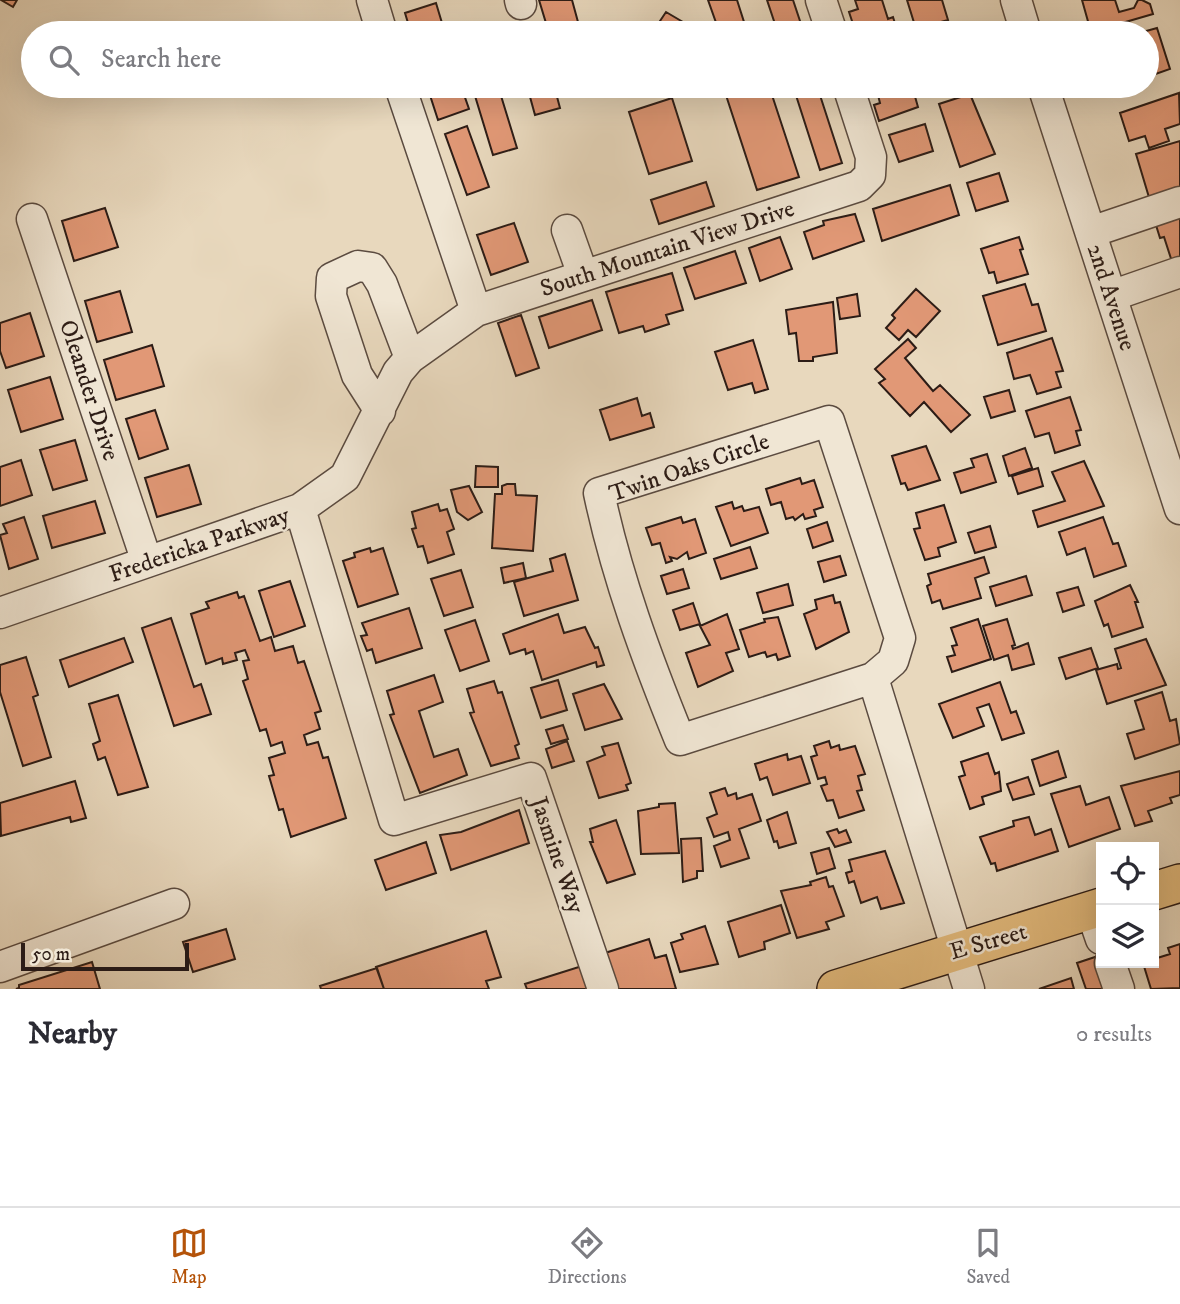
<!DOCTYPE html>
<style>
:root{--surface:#fff;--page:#f2f2f3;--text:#2b2b33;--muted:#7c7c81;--line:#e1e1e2;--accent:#b45309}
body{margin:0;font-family:"IM FELL DW Pica",serif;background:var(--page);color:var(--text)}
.controls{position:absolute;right:21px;bottom:21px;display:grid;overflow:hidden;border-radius:0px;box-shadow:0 7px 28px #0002}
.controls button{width:63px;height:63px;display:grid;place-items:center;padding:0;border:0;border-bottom:2px solid var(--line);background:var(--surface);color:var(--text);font:35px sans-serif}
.scale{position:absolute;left:21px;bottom:18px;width:168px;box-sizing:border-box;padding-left:7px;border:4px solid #2c1c16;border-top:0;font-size:19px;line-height:24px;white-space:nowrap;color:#2c1c16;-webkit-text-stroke:5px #f0e6d4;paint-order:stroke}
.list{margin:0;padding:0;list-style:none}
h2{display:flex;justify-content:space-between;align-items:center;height:91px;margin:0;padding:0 28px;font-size:30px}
h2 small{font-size:23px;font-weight:400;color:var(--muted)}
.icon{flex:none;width:38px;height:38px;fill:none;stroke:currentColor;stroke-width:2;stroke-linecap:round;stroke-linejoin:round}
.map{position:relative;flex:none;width:1180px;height:989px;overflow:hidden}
.search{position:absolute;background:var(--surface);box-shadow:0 7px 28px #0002;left:21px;right:21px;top:21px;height:77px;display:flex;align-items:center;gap:18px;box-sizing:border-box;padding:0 24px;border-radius:38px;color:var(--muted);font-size:26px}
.sheet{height:217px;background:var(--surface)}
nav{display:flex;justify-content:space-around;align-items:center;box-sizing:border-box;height:98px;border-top:2px solid var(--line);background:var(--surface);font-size:19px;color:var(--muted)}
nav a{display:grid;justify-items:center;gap:4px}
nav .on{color:var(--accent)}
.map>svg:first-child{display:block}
</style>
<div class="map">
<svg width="1180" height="989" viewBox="0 0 1180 989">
<rect width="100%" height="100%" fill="#e8d8bd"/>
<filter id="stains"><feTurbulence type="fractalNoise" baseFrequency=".00286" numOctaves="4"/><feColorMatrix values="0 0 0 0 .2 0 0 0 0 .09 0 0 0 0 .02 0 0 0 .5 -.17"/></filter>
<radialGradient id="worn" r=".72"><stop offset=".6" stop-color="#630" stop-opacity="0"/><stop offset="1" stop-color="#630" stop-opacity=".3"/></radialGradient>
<path fill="#e19876" stroke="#2c1c16" stroke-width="2" d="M1,0H17L13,7Z
M539,0H572L581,33H549Z
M708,0H737L744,22L719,31Z
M767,0H793L804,33H778Z
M855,0H882L888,19L893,17L898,33H856L849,12L858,9Z
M907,0H942L948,20L916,29Z
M1082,0H1115L1119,12L1134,8L1138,0H1142L1150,4L1153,14L1091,32Z
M436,3L445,33H411L405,13Z
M666,12L688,25L682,33H652Z
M1157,28L1170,69L1147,77V33H1139Z
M427,86H461L469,109L438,120Z
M472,86H498L517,148L493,155Z
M527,86H567L568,89L556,93L560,108L535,115Z
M723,86H769L799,177L757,190Z
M793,86H817L842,163L820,170Z
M893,86H912L918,107L879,121L874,105L880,103L877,91Z
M1179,93L1180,124L1165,129L1169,141L1149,148L1145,136L1129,141L1120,113Z
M970,94L995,154L960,167L939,104Z
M672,98L692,161L649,174L629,112Z
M925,124L933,151L899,162L889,135Z
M467,126L489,187L467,195L445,134Z
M1180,141V195L1151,204L1136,154Z
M999,173L1008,201L976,211L967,183Z
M706,182L714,206L659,224L651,200Z
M950,185L959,215L882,241L873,209Z
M105,208L118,247L74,261L62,221Z
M855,214L864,241L813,259L804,232L824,225L823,221Z
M1180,214V269L1175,271L1164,237L1160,238L1155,222Z
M514,223L528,262L491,275L477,235Z
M780,237L792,269L760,281L749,248Z
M1019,237L1023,249L1020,250L1028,274L997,283L994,272L989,273L981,249Z
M735,251L746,283L695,299L684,268Z
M672,273L683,310L666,315L669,324L645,332L643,326L619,333L606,292Z
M1025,284L1032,305L1038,304L1046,331L998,345L983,296Z
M916,289L940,311L916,337L908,330L899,340L886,328L895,318L892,315Z
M120,291L132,332L97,342L85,301Z
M857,294L860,316L840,319L837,298Z
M592,300L602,330L549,348L539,317Z
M833,302L837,353L813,357V361H799L796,333L789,334L786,310Z
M30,313L44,356L6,368L0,351V323Z
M521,315L539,368L516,376L498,323Z
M1052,338L1063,371L1056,372L1061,387L1037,394L1030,375L1014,379L1007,353Z
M908,339L916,348L905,358L933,391L940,385L970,415L951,432L924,402L910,416L879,383L885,379L875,369Z
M753,340L768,389L755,393L752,383L728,390L715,352Z
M152,345L164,386L116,400L104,360Z
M50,377L63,419L21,432L8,390Z
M1009,390L1015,411L991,418L984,397Z
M1070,397L1081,430L1076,431L1080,445L1055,453L1049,433L1035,437L1026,411Z
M637,398L642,416L650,413L654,427L610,440L600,410Z
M155,410L168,449L139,459L126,419Z
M75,440L87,480L53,490L40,450Z
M926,446L940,480L908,490L905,483L901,484L892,456Z
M1025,448L1032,468L1009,476L1003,456Z
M987,454L996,482L961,493L954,473L974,467L971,459Z
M21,460L32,495L0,506V467Z
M1084,461L1104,506L1038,527L1033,511L1065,501L1052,472Z
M189,465L201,504L157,517L145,478Z
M476,466L498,467V487H475Z
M1038,468L1043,486L1018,494L1012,476Z
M800,478L802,484L814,480L823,507L814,510L816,516L805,519L803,514L795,520L793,517L786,519L781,502L771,505L766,489Z
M507,484H515L516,495L537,496L533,551L492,548L495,494H502V486Z
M469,486L482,512L468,520L457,512L451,490Z
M95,501L105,533L52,548L43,516Z
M732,502L734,509L742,506L744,511L759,507L768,533L731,546L716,507Z
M438,504L440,511L447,509L454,529L447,532L454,554L428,563L423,546L418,547L412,529L416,528L412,512Z
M944,505L956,542L938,548L940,556L925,560L914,529L920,528L916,513Z
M24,517L38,559L9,569L0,535L7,533L3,524Z
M681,517L683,523L695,519L706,553L689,559L687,552L677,559L670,557L672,561L666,563L660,543L652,545L646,528Z
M1103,517L1113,544L1118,543L1126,566L1094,577L1085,548L1067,555L1059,532Z
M827,522L833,541L813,548L807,529Z
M990,526L996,547L975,553L968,533Z
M750,547L757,568L721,579L714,559Z
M370,548L371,552L383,548L398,594L358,607L343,561L355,557L354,553Z
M565,554L578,600L524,616L514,582L553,571L550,559Z
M840,556L846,575L824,582L818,562Z
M984,557L989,573L975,578L981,598L943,609L940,600L932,603L927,586L931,584L928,574Z
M523,563L526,578L504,583L501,568Z
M683,569L689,588L667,594L661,576Z
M461,570L473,607L444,616L431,579Z
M1026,576L1032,595L996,606L990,587Z
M290,581L305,626L274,637L259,591Z
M788,584L793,605L763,613L757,593Z
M1130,585L1138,602H1135L1143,627L1112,637L1108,624L1104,626L1095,601Z
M1078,587L1084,605L1063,612L1057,593Z
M237,592L239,598L244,596L260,641L271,637L275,651L293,646L298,663L304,661L321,711L315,713L320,729L304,735L307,745L318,742L323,758L328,757L346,818L291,837L283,809L279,810L269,776L274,775L269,758L285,753L282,742L271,746L266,729L260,731L243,681L248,679L243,661L249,660L245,650L235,653L237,660L223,664L222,658L206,664L191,614L209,608L206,602Z
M833,595L835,603L840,602L849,632L816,649L804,614L817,609L815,600Z
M693,603L700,624L680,630L673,610Z
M409,608L422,648L376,663L372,649L367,651L361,636L367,635L362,623Z
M558,614L564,633L585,627L595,648L598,647L604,665L597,667L596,662L542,680L533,651L526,654L525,649L510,654L503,634Z
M727,614L739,649L726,653L733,671L698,687L686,653L710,645L700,626Z
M778,617L790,656L778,660L776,654L767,657L765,652L749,657L740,630L765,622L764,619Z
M171,618L194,687L201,684L211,714L174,726L142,628Z
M978,619L991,659L952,672L947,657L955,655L952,646L957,645L951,628Z
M1007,619L1015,645L1012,646L1013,649L1028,643L1034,664L1012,670L1008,655L994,660L983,626Z
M475,620L489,661L460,671L445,630Z
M124,638L133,662L69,687L60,660Z
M1146,639L1166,685L1107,704L1096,670L1117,664L1118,669L1121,668L1115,649Z
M1091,648L1098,668L1066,679L1059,658Z
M26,657L38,695L33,697L51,757L23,766L0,692V665Z
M434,675L443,702L419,711L434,757L458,749L467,775L420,793L390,715L394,714L387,691Z
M558,680L567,710L541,718L531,688Z
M494,681L498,693L502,692L519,744L515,746L519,758L491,766L470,713L474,712L467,689Z
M1000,682L1011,713L1016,711L1024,733L1002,740L989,704L977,708L984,726L953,738L939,704Z
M604,684L622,719L585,730L573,694Z
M1162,692L1170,721L1176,719L1180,744L1135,759L1127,734L1144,729L1135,701Z
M118,695L148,787L118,795L105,757L98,760L93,744L100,741L89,704Z
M563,725L568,739L551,744L546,730Z
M567,741L574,761L552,768L546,749Z
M829,741L831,748L839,745L840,750L855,746L865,774L858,776L862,790L857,791L864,810L839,818L833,800L827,801L821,786L827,784L825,777L818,779L811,757L817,755L814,746Z
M618,743L631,783L626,785L628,790L599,798L587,762L605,755L602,747Z
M1058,751L1066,777L1040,786L1032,760Z
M988,753L995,774L999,772L1001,791L982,797L984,804L970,809L959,777L965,775L961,762Z
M787,754L788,760L801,756L810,783L773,795L767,777L760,780L755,764Z
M1180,771V795L1170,798L1172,803L1148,811L1152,821L1135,826L1121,786Z
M1028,777L1034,794L1013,800L1007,784Z
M75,781L86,818L71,822L70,817L1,836L0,803Z
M1080,786L1086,805L1109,797L1120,829L1069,847L1051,794Z
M725,788L728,796L736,793L737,799L752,794L761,821L739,829L749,858L721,867L714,846L730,840L728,832L714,837L707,818L717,814L710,793Z
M675,803L679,853L641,854L638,811L659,807V804Z
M519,810L529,843L451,870L440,835L461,832Z
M787,812L796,843L779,848L777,841L774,842L767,820Z
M1029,817L1035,835L1051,829L1058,851L997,871L995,863L991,864L980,837L1014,826L1013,821Z
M616,820L635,874L607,883L590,842H593L590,829Z
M837,829L839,833L846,830L851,842L835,847L827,832Z
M701,838L703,871H697V878L683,882L681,839Z
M426,842L436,873L386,890L375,860Z
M829,848L835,868L817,874L811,853Z
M885,851L904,903L881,909L877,897L861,903L854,881L849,883L846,873L852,871L849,860Z
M826,877L829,887L833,886L844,916L826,922L829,929L797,938L781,891L811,885L810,882Z
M781,905L790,933L764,942L765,949L739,957L728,922Z
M705,926L718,964L680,972L671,943L683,939L681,934Z
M226,929L235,959L193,972L183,942Z
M486,931L501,977L486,981L489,989H384L376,967Z
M649,939L655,958L666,955L676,989H617L605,953Z
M1180,944V988L1151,989L1143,963H1154V959L1170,954L1168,948Z
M1101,955L1114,989H1086L1077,963Z
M92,962L100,989H16L19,988V985Z
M582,966L589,989H527L525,984Z
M377,968L384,989H321L320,986Z
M1071,978L1074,989H1039Z"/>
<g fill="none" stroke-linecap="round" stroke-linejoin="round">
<defs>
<path id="minor" d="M372,0L382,33
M520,0L521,4
M821,0L832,33
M1016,0L1026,33
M400,86L476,311
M1043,86L1180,509
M32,219L147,562
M567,230L583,275
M1091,232L1180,202
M1111,296L1180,272
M380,411L357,375L331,296L332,278L358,266L372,268L382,284L410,358
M829,421L900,638L893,661L873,678L680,740C647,659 617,578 599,493Z
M300,509L394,820L531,778L603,989
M0,613L300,509L345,477L398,372L410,358L476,311L859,186L870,175L871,157L848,86
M873,678L969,989
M1091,910L1101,939
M1110,963L1119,989
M0,967L174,904"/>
<path id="major" d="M1154,891L1180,883
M836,989L1101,907"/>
</defs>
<use href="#minor" stroke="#5b4b40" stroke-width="33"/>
<use href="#major" stroke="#2c1c16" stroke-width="40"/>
<use href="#minor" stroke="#f0e6d4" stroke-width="30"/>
<use href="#major" stroke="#e4bc7e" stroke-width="37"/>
</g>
<g text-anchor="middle" stroke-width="5" stroke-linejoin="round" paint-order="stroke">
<g font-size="24" fill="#2c1c16" stroke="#f0e6d4">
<text transform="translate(667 248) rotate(-18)" y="8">South Mountain View Drive</text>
<text transform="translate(1112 297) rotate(72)" y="8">2nd Avenue</text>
<text transform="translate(90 390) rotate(72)" y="8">Oleander Drive</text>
<text transform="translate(689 467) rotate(-19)" y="8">Twin Oaks Circle</text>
<text transform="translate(199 544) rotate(-19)" y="8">Fredericka Parkway</text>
<text transform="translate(558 855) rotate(71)" y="8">Jasmine Way</text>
<text transform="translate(988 941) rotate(-16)" y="8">E Street</text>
</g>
</g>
<rect width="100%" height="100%" filter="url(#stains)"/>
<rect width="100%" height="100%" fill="url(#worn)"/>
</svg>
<div class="controls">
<button><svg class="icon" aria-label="locate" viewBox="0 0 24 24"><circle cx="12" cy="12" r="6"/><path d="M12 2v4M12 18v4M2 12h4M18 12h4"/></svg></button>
<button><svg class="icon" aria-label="layers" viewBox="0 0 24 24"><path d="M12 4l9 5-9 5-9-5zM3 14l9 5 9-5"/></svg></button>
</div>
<div class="scale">50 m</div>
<div class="search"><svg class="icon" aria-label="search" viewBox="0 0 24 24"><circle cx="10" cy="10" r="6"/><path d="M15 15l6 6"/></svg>Search here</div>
</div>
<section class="sheet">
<h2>Nearby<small>0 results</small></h2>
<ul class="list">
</ul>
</section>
<nav>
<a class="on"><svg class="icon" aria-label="map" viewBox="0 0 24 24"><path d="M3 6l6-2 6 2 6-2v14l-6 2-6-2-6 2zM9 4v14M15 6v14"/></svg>Map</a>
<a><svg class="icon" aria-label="directions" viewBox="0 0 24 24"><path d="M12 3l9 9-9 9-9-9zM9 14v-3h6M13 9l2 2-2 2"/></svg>Directions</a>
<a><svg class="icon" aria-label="saved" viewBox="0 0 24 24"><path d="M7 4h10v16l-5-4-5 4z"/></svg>Saved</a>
</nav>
